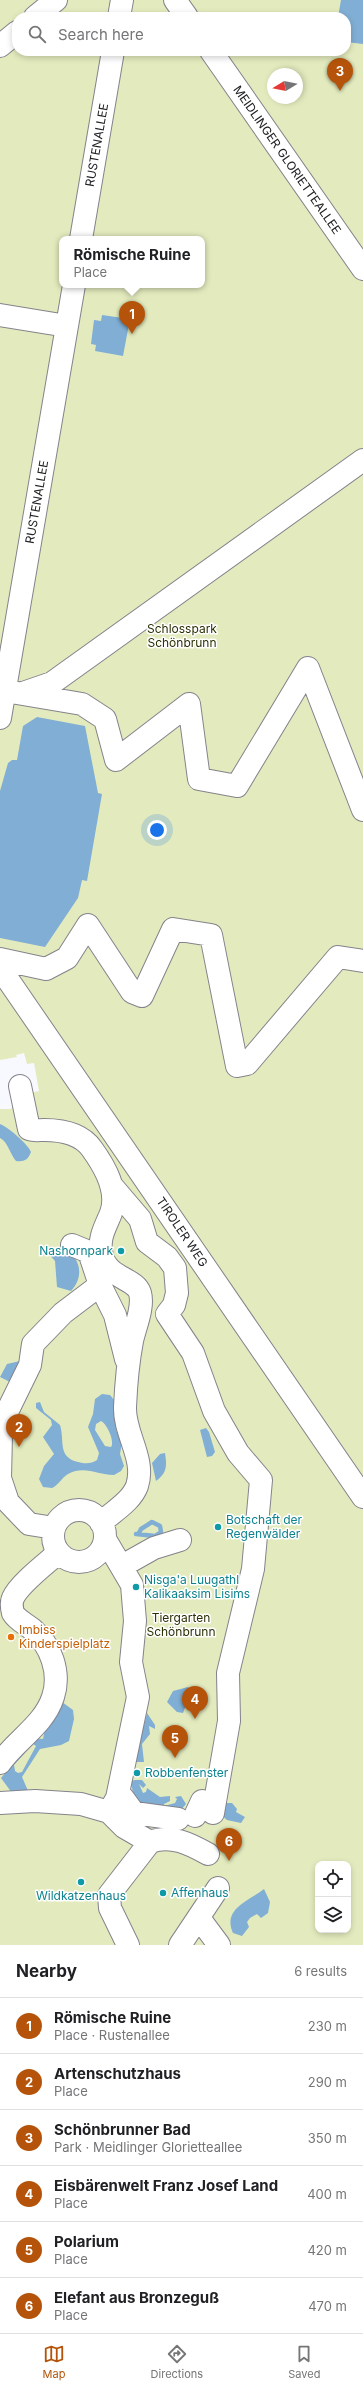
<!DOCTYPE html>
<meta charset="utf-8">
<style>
:root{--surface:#fff;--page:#f6f6f6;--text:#202124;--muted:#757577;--line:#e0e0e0;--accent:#b45309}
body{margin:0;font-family:Inter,sans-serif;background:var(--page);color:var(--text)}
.controls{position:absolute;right:12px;bottom:12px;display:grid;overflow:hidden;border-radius:8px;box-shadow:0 2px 6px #0003}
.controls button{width:36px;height:36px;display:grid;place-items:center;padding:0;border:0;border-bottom:1px solid var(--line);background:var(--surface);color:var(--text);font:20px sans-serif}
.compass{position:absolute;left:267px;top:68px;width:36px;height:36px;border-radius:50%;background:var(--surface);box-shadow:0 2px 6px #0003;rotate:260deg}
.you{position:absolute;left:157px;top:830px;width:14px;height:14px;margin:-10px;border:3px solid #fff;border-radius:50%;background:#1a73e8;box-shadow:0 0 0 6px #1a73e833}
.badge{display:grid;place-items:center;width:26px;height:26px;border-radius:50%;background:var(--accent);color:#fff;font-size:13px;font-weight:700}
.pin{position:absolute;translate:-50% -33px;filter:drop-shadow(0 1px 2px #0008)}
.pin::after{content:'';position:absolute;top:21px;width:14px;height:12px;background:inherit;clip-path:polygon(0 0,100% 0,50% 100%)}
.popup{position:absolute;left:59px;top:236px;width:146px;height:52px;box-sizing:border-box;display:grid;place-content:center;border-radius:8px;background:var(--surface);filter:drop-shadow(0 1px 3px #0005);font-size:13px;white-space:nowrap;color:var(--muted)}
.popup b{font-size:15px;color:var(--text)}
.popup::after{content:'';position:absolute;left:50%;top:100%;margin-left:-8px;border:8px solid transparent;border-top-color:var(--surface)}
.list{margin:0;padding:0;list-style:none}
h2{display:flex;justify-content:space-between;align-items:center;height:52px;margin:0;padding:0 16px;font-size:17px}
h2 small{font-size:13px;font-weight:400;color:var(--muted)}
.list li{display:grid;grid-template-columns:26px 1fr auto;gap:12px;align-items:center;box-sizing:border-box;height:56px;padding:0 16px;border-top:1px solid var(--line)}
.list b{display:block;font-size:15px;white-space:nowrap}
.list p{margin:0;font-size:13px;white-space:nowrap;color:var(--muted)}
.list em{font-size:13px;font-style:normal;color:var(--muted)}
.icon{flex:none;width:22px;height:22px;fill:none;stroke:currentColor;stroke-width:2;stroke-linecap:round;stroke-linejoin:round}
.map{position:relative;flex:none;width:363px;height:1945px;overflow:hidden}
.search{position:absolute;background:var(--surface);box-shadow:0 2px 6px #0003;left:12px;right:12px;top:12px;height:44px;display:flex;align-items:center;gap:10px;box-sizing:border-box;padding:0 14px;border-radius:16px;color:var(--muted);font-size:15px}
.sheet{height:388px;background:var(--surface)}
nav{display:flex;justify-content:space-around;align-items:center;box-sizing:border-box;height:56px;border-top:1px solid var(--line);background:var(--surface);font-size:11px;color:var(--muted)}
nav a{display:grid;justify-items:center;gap:2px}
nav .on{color:var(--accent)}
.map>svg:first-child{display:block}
</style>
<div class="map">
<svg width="363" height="1945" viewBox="0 0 363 1945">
<rect width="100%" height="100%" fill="#f8f8ff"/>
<path fill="#e3ebbe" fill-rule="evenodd" d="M0,0H363V1945H0V1109H11L17,1096L39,1091L34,1063L27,1064L24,1053L16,1055L17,1057L0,1060ZM17,17H346V51H17ZM273,74H297V98H273ZM62,239H202V285H62ZM318,1864H348V1930H318Z"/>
<path fill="#80aed4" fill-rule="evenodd" d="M341,0H363V44L346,42V17H338Z
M102,315L130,319L123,356L95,351L96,345L91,344L94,320L101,321Z
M37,717L85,726L98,793L102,794L87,881L82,880L78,898L45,947L0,938V791L8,763L12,760H17L23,726Z
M0,1124C8,1127 28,1144 31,1152C28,1160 24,1162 16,1161C10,1154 8,1142 0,1138Z
M53,1248C56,1249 60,1248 62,1249C82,1256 84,1278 71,1291L57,1287L55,1261L48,1253Z
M20,1361L10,1382L0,1377L7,1364Z
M102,1394L110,1395L115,1401L116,1430L122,1442L120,1454L124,1466L121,1471L114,1475C98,1475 84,1465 68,1474C61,1478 59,1485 52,1488L43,1487L39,1479L44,1466L54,1454L43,1437L52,1425L51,1420L36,1408V1403L40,1402L44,1412L60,1425C65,1441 57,1457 78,1462C85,1464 91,1464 97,1460L99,1453L88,1427L93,1414L95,1399ZM101,1421C107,1424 115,1441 111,1447L105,1446L95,1430L96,1424Z
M206,1428L209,1432L215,1452L212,1456L207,1457L200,1430Z
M165,1453C167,1466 167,1473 156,1481L152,1463L160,1454Z
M188,1687L192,1691L194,1700L186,1705L183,1713L177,1712L167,1702L173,1691Z
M62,1702L73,1710L74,1719L69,1741L61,1745L40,1749L22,1777L29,1793H12L1,1778L33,1738L43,1739L45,1729ZM33,1744L36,1746L22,1772L18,1773L15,1771L14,1765Z
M147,1713L155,1725V1729L149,1726L150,1734L142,1744L144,1762H135Z
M135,1780H142L146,1785L143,1788L139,1784L143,1793L146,1792L147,1788L160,1797L170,1796V1801L164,1804V1806L175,1803L177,1799L175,1797L181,1796L186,1804L180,1811L141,1807L133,1794L131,1781Z
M226,1801V1803H232L237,1809L236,1812L245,1817L241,1823L227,1820L221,1815Z
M264,1889L270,1902L268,1913L261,1918L257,1914L250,1918L247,1922L249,1927L242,1936L233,1933C222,1909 249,1901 264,1889Z"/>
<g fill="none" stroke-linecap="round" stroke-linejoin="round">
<path stroke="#80aed4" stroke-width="4.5" d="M136,1534L155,1536L161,1532L160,1526L152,1522L141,1529L139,1533"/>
<defs>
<path id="minor" d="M175,0L187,17
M35,17L56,0
M119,17L122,0
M0,46L17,32
M211,51L363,269
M81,239L113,51
M0,315L67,326
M0,690L82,704L105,719L116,760L189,704L199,779L237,786L308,668L363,810
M23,693L52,683L363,460
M0,718L74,285
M0,959L46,969L67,958L88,925L132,992L142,996L173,929L211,935L237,1066L247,1064L338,957L363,961
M0,968L363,1497
M20,1086L29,1129C33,1131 39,1130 44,1130C62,1130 81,1133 92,1149C105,1167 119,1191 111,1213C106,1226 99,1236 101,1251C105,1279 135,1277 140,1293C144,1307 135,1327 132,1341C128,1362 126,1385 125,1407C124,1434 146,1459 137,1486C131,1502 112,1512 101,1523
M111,1185L140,1219L147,1242L167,1257L175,1268L177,1293L174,1305L167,1314L193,1353L214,1411L238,1453L261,1480L253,1569L228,1673L229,1721L213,1813
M72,1245L89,1252L97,1276
M53 1536a26 26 0 1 1 52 0a26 26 0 1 1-52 0Z
M54,1528L29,1524L8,1502L0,1478L1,1435L8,1410L30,1365L33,1344L63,1313L100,1285L115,1315L126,1359
M105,1539L132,1585L135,1621L131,1662L138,1697L117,1798L109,1812
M122,1566L154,1548L180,1540
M0,1763C16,1740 44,1725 53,1697C61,1673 51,1645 32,1629C26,1624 17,1620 13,1613C12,1609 11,1602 13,1598C19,1584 47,1563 58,1553
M117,1798H123L134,1813L178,1819
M0,1803L35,1801L81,1804L109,1812L124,1827L150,1842C171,1834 190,1844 208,1854
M195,1816L202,1801L208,1804L213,1813
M199,1918L219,1945
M128,1945L110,1908L109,1895L150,1842
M180,1945L218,1888"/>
</defs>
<use href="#minor" stroke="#83838b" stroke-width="24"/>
<use href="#minor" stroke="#fff" stroke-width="22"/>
</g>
<g fill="#0f9aa8" stroke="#fff" stroke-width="1.5">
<circle cx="121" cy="1251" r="4"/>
<circle cx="218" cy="1527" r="4"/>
<circle cx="136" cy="1587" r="4"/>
<circle cx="137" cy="1773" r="4"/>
<circle cx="81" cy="1882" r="4"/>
<circle cx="163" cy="1893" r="4"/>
</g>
<circle fill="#e8710a" stroke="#fff" stroke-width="1.5" cx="11" cy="1637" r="4"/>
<g text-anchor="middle" stroke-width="3" stroke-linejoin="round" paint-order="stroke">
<g font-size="12" fill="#222225" stroke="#fff">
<text transform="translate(97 145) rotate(-80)" y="4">RUSTENALLEE</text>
<text transform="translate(287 160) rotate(55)" y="4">MEIDLINGER GLORIETTEALLEE</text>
<text transform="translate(37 502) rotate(-80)" y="4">RUSTENALLEE</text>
<text transform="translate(182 1232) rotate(56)" y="4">TIROLER WEG</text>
</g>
<g font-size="12" fill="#2b2f04" stroke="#fff">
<text x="182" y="633">Schlosspark<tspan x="182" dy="14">Schönbrunn</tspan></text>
<text x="181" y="1622">Tiergarten<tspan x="181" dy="14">Schönbrunn</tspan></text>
</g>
<g font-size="12" fill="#0d838f" stroke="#fff" text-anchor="start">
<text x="113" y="1255" text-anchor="end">Nashornpark</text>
<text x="226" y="1524">Botschaft der<tspan x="226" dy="14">Regenwälder</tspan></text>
<text x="144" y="1584">Nisga'a Luugathl<tspan x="144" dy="14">Kalikaaksim Lisims</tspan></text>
<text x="145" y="1777">Robbenfenster</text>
<text x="171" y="1897">Affenhaus</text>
<text x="81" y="1900" text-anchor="middle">Wildkatzenhaus</text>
</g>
<g font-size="12" fill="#c56008" stroke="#fff" text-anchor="start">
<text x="19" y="1634">Imbiss<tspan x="19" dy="14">Kinderspielplatz</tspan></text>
</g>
</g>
</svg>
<div class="controls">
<button><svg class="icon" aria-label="locate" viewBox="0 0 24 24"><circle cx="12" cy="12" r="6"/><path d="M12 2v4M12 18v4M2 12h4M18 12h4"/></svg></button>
<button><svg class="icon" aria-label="layers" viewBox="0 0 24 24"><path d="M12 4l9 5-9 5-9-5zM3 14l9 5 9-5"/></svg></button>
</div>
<svg class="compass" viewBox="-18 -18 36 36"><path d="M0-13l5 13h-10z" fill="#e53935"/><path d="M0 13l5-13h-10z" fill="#757577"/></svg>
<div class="you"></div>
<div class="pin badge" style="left:132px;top:334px">1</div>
<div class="popup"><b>Römische Ruine</b>Place</div>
<div class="pin badge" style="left:19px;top:1447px">2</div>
<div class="pin badge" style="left:340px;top:91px">3</div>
<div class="pin badge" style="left:195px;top:1719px">4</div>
<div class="pin badge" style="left:175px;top:1758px">5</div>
<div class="pin badge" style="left:229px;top:1861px">6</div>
<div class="search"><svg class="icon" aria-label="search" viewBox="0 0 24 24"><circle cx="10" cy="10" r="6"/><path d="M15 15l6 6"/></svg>Search here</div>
</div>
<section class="sheet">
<h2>Nearby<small>6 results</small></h2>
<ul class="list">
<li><span class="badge">1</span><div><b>Römische Ruine</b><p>Place · Rustenallee</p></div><em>230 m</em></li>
<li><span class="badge">2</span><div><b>Artenschutzhaus</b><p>Place</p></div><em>290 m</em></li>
<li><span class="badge">3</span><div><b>Schönbrunner Bad</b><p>Park · Meidlinger Glorietteallee</p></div><em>350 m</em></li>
<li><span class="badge">4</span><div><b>Eisbärenwelt Franz Josef Land</b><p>Place</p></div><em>400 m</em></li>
<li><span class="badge">5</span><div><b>Polarium</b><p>Place</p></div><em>420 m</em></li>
<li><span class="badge">6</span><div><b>Elefant aus Bronzeguß</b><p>Place</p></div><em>470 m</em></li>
</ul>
</section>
<nav>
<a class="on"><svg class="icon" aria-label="map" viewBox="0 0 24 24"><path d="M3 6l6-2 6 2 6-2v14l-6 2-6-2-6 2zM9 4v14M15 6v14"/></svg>Map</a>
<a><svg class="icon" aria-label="directions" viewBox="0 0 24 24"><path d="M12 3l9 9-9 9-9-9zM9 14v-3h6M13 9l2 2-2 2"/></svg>Directions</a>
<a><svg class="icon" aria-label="saved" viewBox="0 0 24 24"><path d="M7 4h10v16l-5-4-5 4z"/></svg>Saved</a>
</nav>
